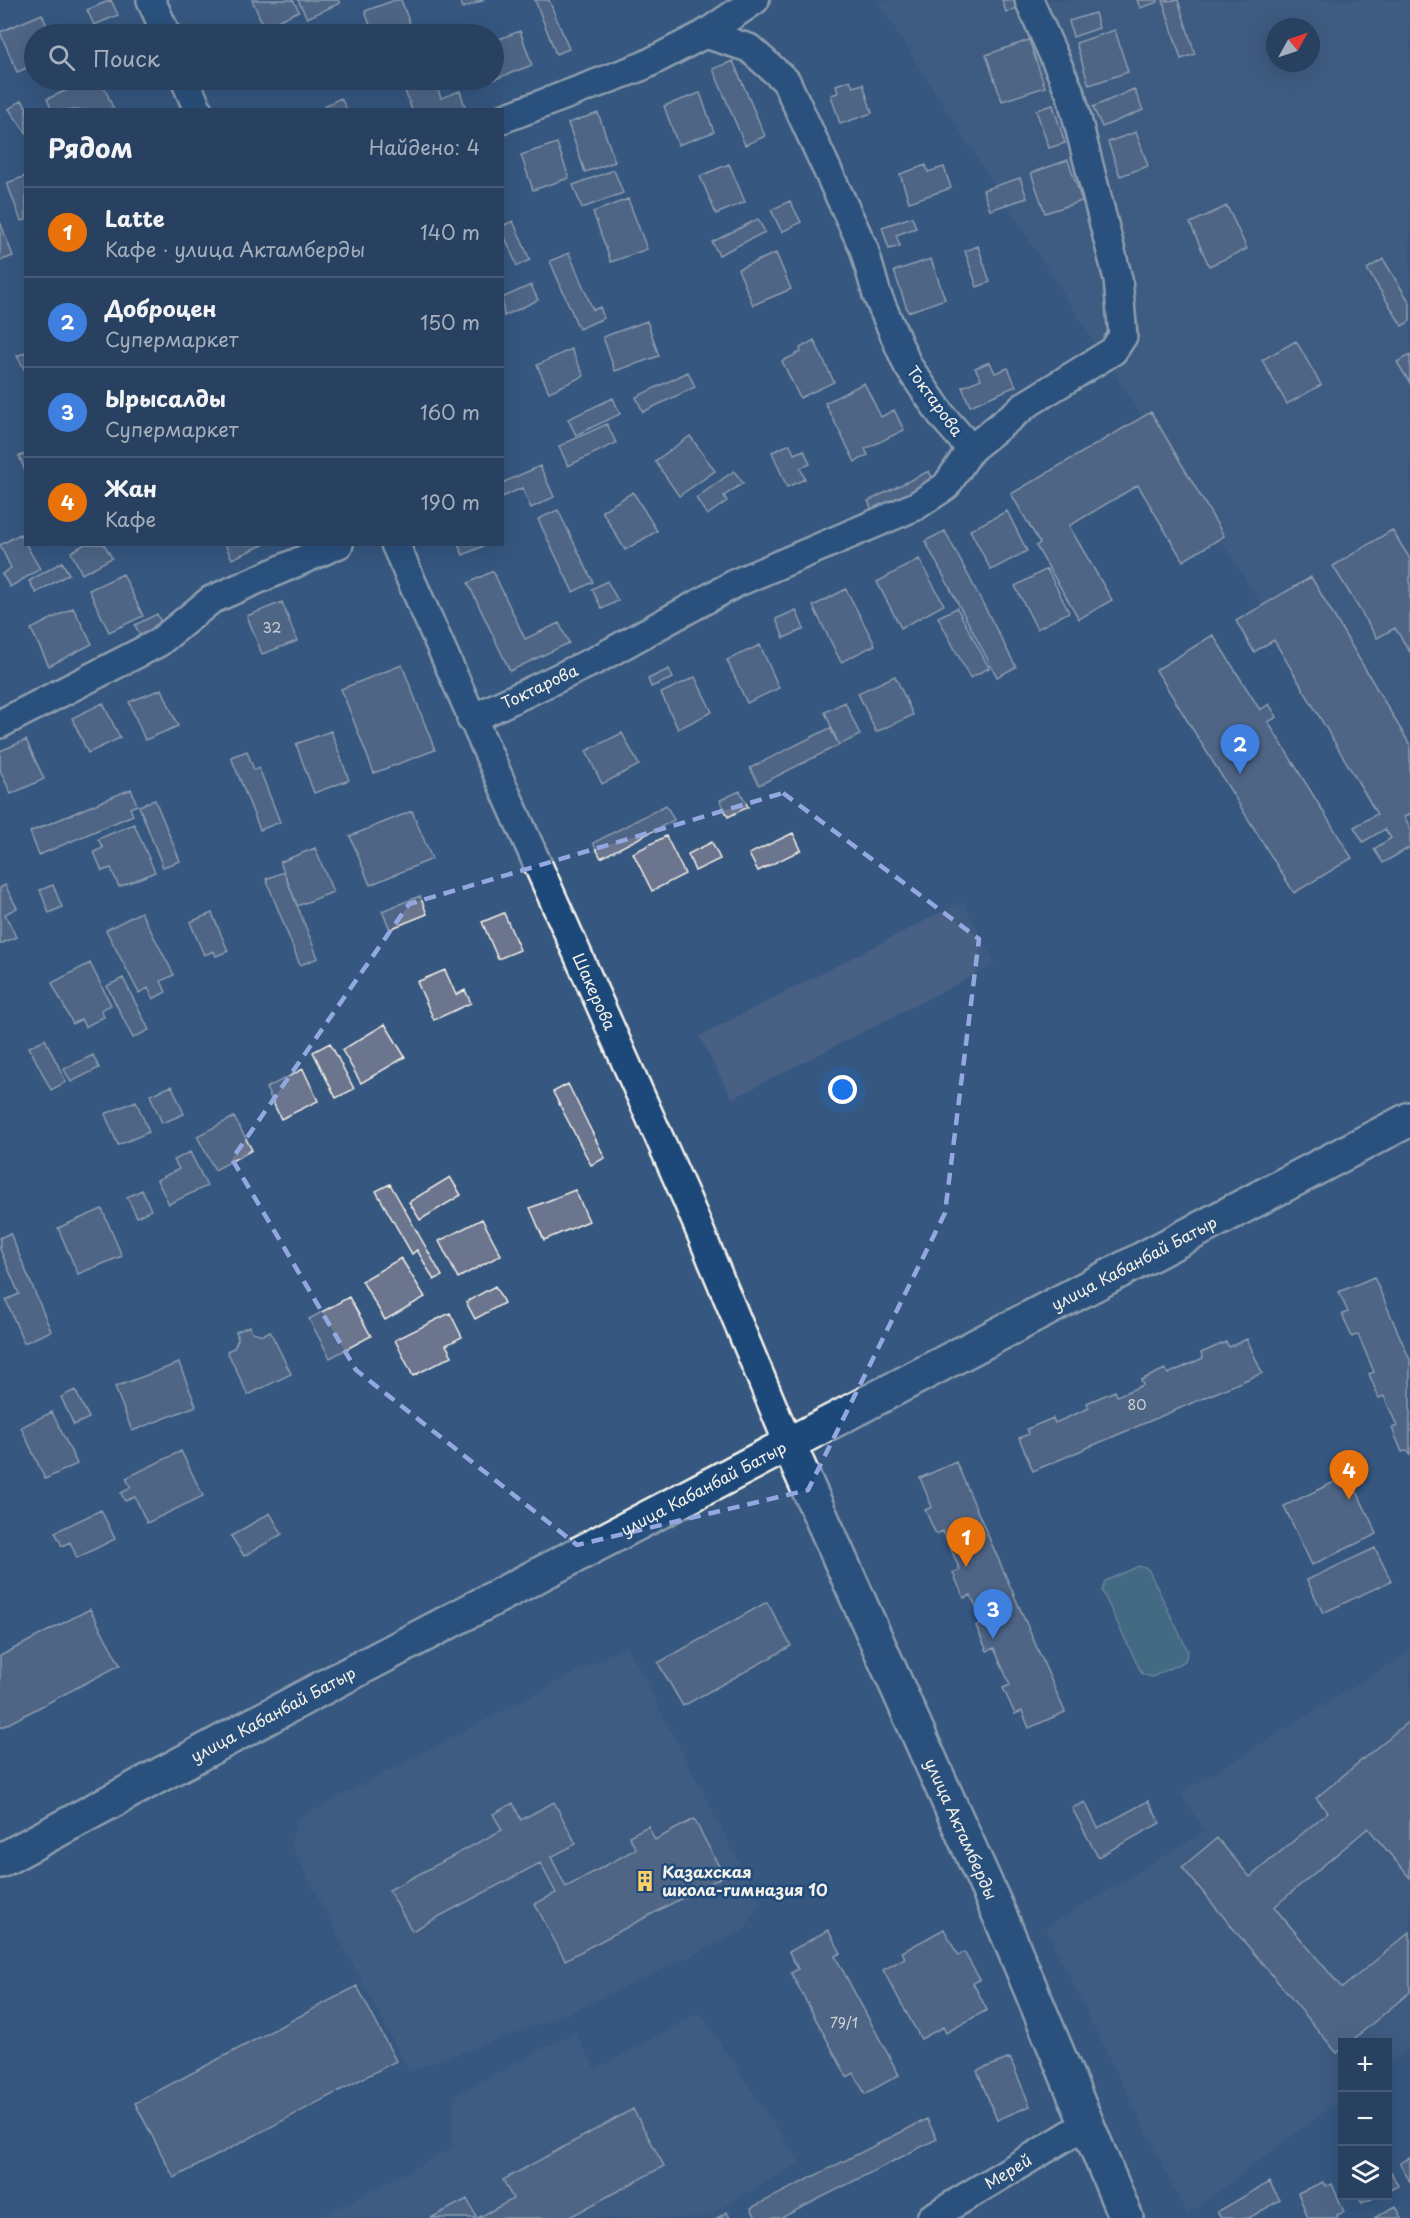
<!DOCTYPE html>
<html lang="ru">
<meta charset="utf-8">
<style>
:root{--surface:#284160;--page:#304866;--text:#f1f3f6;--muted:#a5afbd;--line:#445a75;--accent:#ffd166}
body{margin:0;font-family:"Playpen Sans",sans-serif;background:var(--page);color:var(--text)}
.controls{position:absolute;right:18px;bottom:18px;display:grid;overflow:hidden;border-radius:0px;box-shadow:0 6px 24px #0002}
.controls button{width:54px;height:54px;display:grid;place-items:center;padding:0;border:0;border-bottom:2px solid var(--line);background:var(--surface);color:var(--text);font:30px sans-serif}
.compass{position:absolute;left:1266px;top:18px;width:54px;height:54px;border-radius:50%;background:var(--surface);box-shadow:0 6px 24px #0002;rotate:50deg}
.you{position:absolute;left:843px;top:1090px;width:21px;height:21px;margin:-15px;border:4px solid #fff;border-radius:50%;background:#1a73e8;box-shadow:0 0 0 9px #1a73e833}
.badge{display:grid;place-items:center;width:39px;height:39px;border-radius:50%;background:var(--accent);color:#fff;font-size:20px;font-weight:700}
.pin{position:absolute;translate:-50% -50px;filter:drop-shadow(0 2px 3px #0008)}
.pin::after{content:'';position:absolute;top:32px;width:21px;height:18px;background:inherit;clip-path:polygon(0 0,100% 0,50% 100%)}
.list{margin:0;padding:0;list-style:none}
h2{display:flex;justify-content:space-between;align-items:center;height:78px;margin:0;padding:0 24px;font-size:26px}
h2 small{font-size:20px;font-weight:400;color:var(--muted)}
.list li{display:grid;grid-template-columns:39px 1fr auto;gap:18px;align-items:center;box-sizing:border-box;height:90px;padding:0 24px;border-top:2px solid var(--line)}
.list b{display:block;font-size:22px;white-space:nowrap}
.list p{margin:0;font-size:20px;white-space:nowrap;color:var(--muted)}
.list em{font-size:20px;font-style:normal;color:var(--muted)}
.icon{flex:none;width:33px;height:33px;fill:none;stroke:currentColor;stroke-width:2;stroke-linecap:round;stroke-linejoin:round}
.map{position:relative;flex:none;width:1410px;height:2218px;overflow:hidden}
.search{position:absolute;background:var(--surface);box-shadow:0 6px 24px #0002;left:24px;top:24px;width:480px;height:66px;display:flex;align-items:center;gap:15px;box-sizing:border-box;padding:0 21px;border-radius:33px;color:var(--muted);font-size:22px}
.panel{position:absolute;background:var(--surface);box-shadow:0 6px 24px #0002;left:24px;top:108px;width:480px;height:438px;border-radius:0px}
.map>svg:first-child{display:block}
</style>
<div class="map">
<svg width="1410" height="2218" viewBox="0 0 1410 2218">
<rect width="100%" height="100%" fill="#365780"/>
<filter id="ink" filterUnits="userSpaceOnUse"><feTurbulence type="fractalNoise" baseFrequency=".0167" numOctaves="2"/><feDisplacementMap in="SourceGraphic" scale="12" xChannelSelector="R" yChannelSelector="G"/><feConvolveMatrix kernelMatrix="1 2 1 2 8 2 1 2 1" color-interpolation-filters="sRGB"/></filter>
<g filter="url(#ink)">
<path fill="#466084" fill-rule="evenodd" d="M876,0H1410V838ZM1275,27H1311V63H1275Z
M963,901L996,964L732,1099L699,1036Z
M627,1645L760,1903L744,1931L568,2014L409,2072L290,1844L298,1818Z
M1410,1651V2048L1388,2065V2042H1342V2099L1187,2215L1045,1928L1205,1831L1180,1794Z
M700,2012L800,2163L704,2218H318L452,2148L454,2095L575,2031L595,2069Z"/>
<path fill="#538088" stroke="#a4b8b8" stroke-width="1.5" d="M1139,1566L1148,1569L1188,1651L1185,1661L1152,1677L1142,1674L1102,1591L1105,1581Z"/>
<path fill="#6c748e" stroke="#f4f1e8" stroke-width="1.5" d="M111,0L118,15L94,25L87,10Z
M252,0H293L299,11L264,27Z
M298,0H338L340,3L307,18Z
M395,0H401L413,32L405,34H373L365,11Z
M460,0H484L463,8Z
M535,0H549L569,49L556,54Z
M1002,0H1016L1018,8L1006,12Z
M1137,0H1158V2L1140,8Z
M1178,0L1195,54L1181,59L1163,1Z
M1095,13L1099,28L1073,37L1069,21Z
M42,14L50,34H34V65L17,72L0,32Z
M1115,30L1128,72L1089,85L1076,43Z
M520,31L532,65L493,80L494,41Z
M1029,40L1045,87L1002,101L986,55Z
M733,61L765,136L745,145L713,69Z
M90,80H101L114,110H52L47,99Z
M118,80H134L120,85Z
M401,80H434L441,98L460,91L466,110H412Z
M850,80L853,87L863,84L872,113L840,124L831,95L838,93L836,85Z
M1134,89L1143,110L1102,127L1093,107Z
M700,93L714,132L678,145L664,106Z
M341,98L347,110H326L324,106Z
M22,100L28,110H26V133L9,109Z
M1053,105L1065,143L1049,148L1036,110Z
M598,113L615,162L585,172L568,123Z
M1136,132L1148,166L1120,176L1108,142Z
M557,143L569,178L533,190L521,155Z
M1068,160L1082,201L1045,213L1031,173Z
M729,164L745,202L716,214L700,176Z
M926,165L928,172L944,167L951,188L909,202L900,174Z
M614,170L623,193L582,208L573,185Z
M26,176V220L21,221L7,183Z
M1020,178L1027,198L990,210L983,190Z
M628,199L647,249L611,262L593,212Z
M790,201L801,222L782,232L771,210Z
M1227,206L1247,249L1209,266L1190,223Z
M912,217L916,228L896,235L900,246L889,249L882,227Z
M758,219L765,232L719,255L712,242Z
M513,221L530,260L517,266L502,230V226Z
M0,222L13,256L0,261Z
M978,246L990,282L977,287L965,251Z
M569,253L593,310L600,307L604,318L579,329L550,261Z
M776,253L791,289L753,305L738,269Z
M931,259L945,299L908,312L894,271Z
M1383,259L1410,303V321L1402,326L1367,269Z
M531,285L538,300L504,316L502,298Z
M647,321L659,356L615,371L603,337Z
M814,340L834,382L800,398L782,361L801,352L800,348Z
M1296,341L1321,385L1287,404L1262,360Z
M571,349L584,376L549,392L537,365Z
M26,352V372L17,356Z
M1410,355V383L1397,362Z
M990,362L995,373L1008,368L1016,386L970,406L962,387L981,379L975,368Z
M688,372L695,387L643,412L636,397Z
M864,383L881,417L894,410L904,430L865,449L868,455L855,462L825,403Z
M613,398L620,414L576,435L568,419Z
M1151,412L1224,536L1183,561L1138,485L1069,526L1112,600L1079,619L1036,546L1040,543L1011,494Z
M607,424L616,443L568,466L559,446Z
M690,436L715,471L679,496L655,461Z
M790,444L794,454L804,450L810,464L800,468L805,479L787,487L772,452Z
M26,454V473L19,456Z
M540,466L554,497L531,508L522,488L502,497V483Z
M734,471L743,483L724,496L727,501L707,515L696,498Z
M929,471L936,486L875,516L868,501Z
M633,492L657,531L625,550L602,511Z
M558,510L593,582L573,592L538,519Z
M1007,511L1027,551L991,570L970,530Z
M1392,530L1410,559V652L1395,628L1377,638L1333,566Z
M945,531L1016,667L997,677L925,541Z
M20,534L40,569L10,587L2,574L11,568L0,545Z
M85,544H104L112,558L82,574L71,552Z
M225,544H265L232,559Z
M458,544H488L463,555Z
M919,559L944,605L901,628L877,582Z
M62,562L69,574L36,593L29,581Z
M1047,569L1069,612L1037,629L1015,586Z
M493,571L525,639L559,623L569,643L510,671L468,583Z
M123,574L143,616L109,632L89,590Z
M1311,577L1410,745V814L1404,817L1410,827V847L1383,863L1374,849L1391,838L1385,829L1363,842L1354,827L1377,814L1274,640L1254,652L1236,621Z
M607,581L618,601L602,609L592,589Z
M846,589L875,645L841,662L813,606Z
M282,602L297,641L262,654L247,616Z
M73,608L92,644L49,666L31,629Z
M957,608L989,668L970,678L938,617Z
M796,610L804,629L784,638L776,619Z
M157,614L164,629L142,639L135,625Z
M1213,635L1260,710L1269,704L1277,717L1268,722L1352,858L1294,893L1156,670Z
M760,645L779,688L747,703L727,660Z
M402,665L435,750L374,773L341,689Z
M669,669L673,678L651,687L648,679Z
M895,676L913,715L876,732L858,693Z
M695,677L712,712L678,729L661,693Z
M162,689L178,726L145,740L129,702Z
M845,702L860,735L839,745L825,712Z
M103,703L120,738L88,753L72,718Z
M830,728L839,745L759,785L750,768Z
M331,731L349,780L314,793L296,744Z
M622,733L639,765L602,784L586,751Z
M26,740L44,779L11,794L0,770V751Z
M247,751L254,770L259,768L280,822L260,830L231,757Z
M131,789L137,805L130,808L133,815L39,855L30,832Z
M740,791L748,807L728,817L720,800Z
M155,800L180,861L163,867L139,806Z
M666,805L674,820L601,858L593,843Z
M412,811L432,859L370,885L350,836Z
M134,824L155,872L119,887L111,868L102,871L94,852L103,848L98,839Z
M793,833L801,850L758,871L749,854Z
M666,836L685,874L652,891L633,853Z
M712,842L720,859L695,871L688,854Z
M315,848L333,892L297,906L280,862Z
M284,872L318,958L300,965L266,879Z
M5,885L17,908L5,914L16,937L0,944V888Z
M53,885L62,907L49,913L40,890Z
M420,896L427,914L390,929L382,911Z
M141,912L174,975L161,981L166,992L153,999L148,988L139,993L106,930Z
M212,913L228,951L216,956L214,951L204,955L190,922Z
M504,913L520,950L498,959L482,922Z
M90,963L111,1005L101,1010L104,1017L85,1027L81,1019L73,1024L52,983Z
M445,970L456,995L465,990L471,1003L434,1020L417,982Z
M123,978L149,1030L133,1038L107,986Z
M385,1024L405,1057L361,1083L342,1050Z
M45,1039L66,1082L51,1090L29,1047Z
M330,1043L354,1089L336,1098L313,1052Z
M93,1055L99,1068L71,1082L64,1069Z
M303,1069L318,1101L281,1119L266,1088Z
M568,1084L605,1158L591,1165L553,1092Z
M172,1086L184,1114L162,1123L150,1095Z
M136,1101L149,1132L118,1145L105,1114Z
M234,1117L252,1150L215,1170L197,1136Z
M190,1152L207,1186L169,1204L157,1180L179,1169L174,1160Z
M450,1177L461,1195L420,1220L409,1202Z
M390,1184L442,1276L434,1280L417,1250L412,1254L376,1191Z
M142,1190L151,1210L137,1217L127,1197Z
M575,1190L589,1221L544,1240L530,1208Z
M102,1209L122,1256L78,1274L58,1228Z
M482,1219L501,1255L458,1278L439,1241Z
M10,1233L51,1331L24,1343L6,1300L19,1294L0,1249V1238Z
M401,1258L425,1297L385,1320L362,1281Z
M1374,1277L1410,1360V1456L1407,1450L1402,1452L1392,1428L1397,1426L1384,1396L1379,1398L1369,1374L1374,1372L1358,1334L1352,1337L1342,1314L1348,1312L1339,1292Z
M495,1286L504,1303L475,1319L466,1302Z
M349,1297L371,1336L330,1358L309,1319Z
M450,1313L462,1337L446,1345L452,1356L413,1376L395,1340Z
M250,1326L252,1332L263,1335L270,1331L291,1374L248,1395L227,1351L234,1348L238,1339L236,1332Z
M1247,1339L1262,1373L1033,1471L1019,1438L1029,1434L1027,1429L1053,1418L1055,1423L1089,1408L1087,1403L1115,1391L1117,1396L1143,1385L1141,1380L1165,1369L1168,1374L1203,1358L1201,1353L1226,1342L1229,1347Z
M179,1363L196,1406L132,1431L115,1387Z
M75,1390L89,1418L74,1425L61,1397Z
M52,1412L77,1464L45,1479L21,1427Z
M181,1451L203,1496L147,1523L135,1497L125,1501L121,1493L131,1488L126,1478Z
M956,1462L1065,1712L1029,1728L1022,1711L1015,1714L1003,1688L1010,1685L994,1648L987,1651L976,1626L983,1623L971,1595L964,1598L953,1573L960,1570L943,1531L936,1534L925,1510L932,1507L920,1478Z
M1349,1475L1377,1534L1312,1565L1284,1506Z
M101,1510L115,1539L77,1558L70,1542L62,1546L55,1532Z
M270,1513L282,1534L244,1556L231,1536Z
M1375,1548L1391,1581L1323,1613L1307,1580Z
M767,1602L791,1646L683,1706L658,1663Z
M90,1609L120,1665L0,1728V1656Z
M1410,1720V1878L1368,1828L1274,1907L1342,1988L1410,1932V1992L1350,2042H1342V2049L1337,2053L1182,1867L1217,1838L1250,1877L1328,1812L1316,1798Z
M1148,1801L1160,1823L1098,1857L1072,1808L1085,1802L1098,1828Z
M554,1802L576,1844L551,1857L566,1887L636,1849L629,1836L648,1826L655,1840L694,1819L724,1876L565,1960L535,1904L556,1893L540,1863L412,1931L389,1890L502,1830L493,1814L513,1803L521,1820Z
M944,1929L958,1956L964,1952L980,1980L973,1983L987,2010L946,2033L943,2027L921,2039L883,1970L905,1958L902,1952Z
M828,1930L841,1953L835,1956L899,2075L865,2094L854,2073L847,2077L791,1973L798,1969L789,1952Z
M357,1986L396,2061L174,2178L135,2103Z
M1010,2058L1030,2106L997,2120L977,2071Z
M633,2109L664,2166L568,2218H478L513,2199L503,2180Z
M927,2119L937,2139L781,2218H756L751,2208Z
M1410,2158V2182L1400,2163Z
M1391,2172L1398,2186L1388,2191V2173Z
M1269,2182L1280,2200L1249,2218H1221L1217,2212Z
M1323,2182L1325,2187L1332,2184L1344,2212L1337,2215L1338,2218H1308L1298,2193Z
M1358,2196H1378L1362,2203Z
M467,2199L477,2218H431Z
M1396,2206L1402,2218H1374Z
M727,2212L730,2218H717Z"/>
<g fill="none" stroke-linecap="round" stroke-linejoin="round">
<defs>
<g id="minor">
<path d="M151,0L166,34"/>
<path d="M705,34L755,0"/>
<path d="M185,80L198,110"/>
<path d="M971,449L1027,404L1113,351L1123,336L1118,279L1071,95L1029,0"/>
<path id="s1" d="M395,544L687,1200L788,1443"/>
<path id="s2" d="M471,719L598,659L736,583L916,506L946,486L971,449L943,417L908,366L877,295L864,249L786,81L749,48L705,34L643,66L502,119"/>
<path d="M0,724L158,643L211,600L339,544"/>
<path id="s3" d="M931,2218L1087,2124"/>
</g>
<g id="major">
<path id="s4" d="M788,1443L1004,1925L1126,2218"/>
<path id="s5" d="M0,1861L307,1696L1410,1119"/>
</g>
</defs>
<use href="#minor" stroke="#f4f1e8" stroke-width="32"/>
<use href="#major" stroke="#f4f1e8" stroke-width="38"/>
<use href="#minor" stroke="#1f4a7a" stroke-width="27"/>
<use href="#major" stroke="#1f4a7a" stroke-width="33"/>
</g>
</g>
<path d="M0 0H1410V2218H0ZM783,793L979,939L945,1213L808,1490L577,1545L356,1370L232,1159L409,904Z" fill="#365780" fill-opacity=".55" fill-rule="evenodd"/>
<path fill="none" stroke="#93a8e1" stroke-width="4.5" stroke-dasharray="12 8" stroke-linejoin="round" d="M783,793L979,939L945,1213L808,1490L577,1545L356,1370L232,1159L409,904Z"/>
<defs>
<symbol id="building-bare" viewBox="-9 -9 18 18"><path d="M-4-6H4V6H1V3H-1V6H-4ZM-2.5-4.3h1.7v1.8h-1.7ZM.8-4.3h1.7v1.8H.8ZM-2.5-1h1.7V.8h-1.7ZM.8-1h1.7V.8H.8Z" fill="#ffd166" stroke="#1f4a7a" stroke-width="2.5" paint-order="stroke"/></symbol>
</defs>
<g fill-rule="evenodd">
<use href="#building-bare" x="630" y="1866" width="30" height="30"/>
</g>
<g text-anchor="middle" stroke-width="5" stroke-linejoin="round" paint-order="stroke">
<g font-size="14" fill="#d2d2d2">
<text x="272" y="633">32</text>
<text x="1137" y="1410">80</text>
<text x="844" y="2028">79/1</text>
</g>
<g font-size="16" fill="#f4f1e8" stroke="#1f4a7a">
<text transform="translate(935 401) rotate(54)" y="6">Токтарова</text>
<text dy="6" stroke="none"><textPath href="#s2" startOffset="76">Токтарова</textPath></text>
<text dy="6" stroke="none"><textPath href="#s1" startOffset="490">Шакерова</textPath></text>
<text dy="6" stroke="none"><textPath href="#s5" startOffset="1282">улица Кабанбай Батыр</textPath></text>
<text dy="6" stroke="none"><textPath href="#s5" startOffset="796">улица Кабанбай Батыр</textPath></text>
<text dy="6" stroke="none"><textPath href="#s5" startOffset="310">улица Кабанбай Батыр</textPath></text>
<text dy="6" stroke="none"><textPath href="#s4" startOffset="423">улица Актамберды</textPath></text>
<text dy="6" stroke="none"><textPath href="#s3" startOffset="90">Мерей</textPath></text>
</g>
<g font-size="16" font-weight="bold" fill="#f4f1e8" stroke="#1f4a7a" text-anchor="start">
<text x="662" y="1878">Казахская<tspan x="662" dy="18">школа-гимназия 10</tspan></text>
</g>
</g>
</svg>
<div class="controls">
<button>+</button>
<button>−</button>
<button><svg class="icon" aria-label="layers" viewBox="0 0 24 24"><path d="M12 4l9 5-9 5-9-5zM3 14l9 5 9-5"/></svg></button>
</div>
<svg class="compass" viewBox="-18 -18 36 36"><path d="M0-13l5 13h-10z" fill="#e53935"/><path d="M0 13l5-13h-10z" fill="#a5afbd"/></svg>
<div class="you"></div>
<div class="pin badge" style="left:966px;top:1567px;background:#e8710a">1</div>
<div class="pin badge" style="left:1240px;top:774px;background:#3f7fe0">2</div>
<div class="pin badge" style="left:993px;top:1639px;background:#3f7fe0">3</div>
<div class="pin badge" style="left:1349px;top:1500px;background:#e8710a">4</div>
<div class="search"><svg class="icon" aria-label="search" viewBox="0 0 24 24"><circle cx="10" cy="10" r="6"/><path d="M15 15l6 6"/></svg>Поиск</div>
<section class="panel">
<h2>Рядом<small>Найдено: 4</small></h2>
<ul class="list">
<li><span class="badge" style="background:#e8710a">1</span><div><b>Latte</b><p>Кафе · улица Актамберды</p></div><em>140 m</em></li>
<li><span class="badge" style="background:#3f7fe0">2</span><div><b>Доброцен</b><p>Супермаркет</p></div><em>150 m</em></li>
<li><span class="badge" style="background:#3f7fe0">3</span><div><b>Ырысалды</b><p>Супермаркет</p></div><em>160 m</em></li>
<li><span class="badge" style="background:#e8710a">4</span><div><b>Жан</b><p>Кафе</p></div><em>190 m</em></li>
</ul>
</section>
</div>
